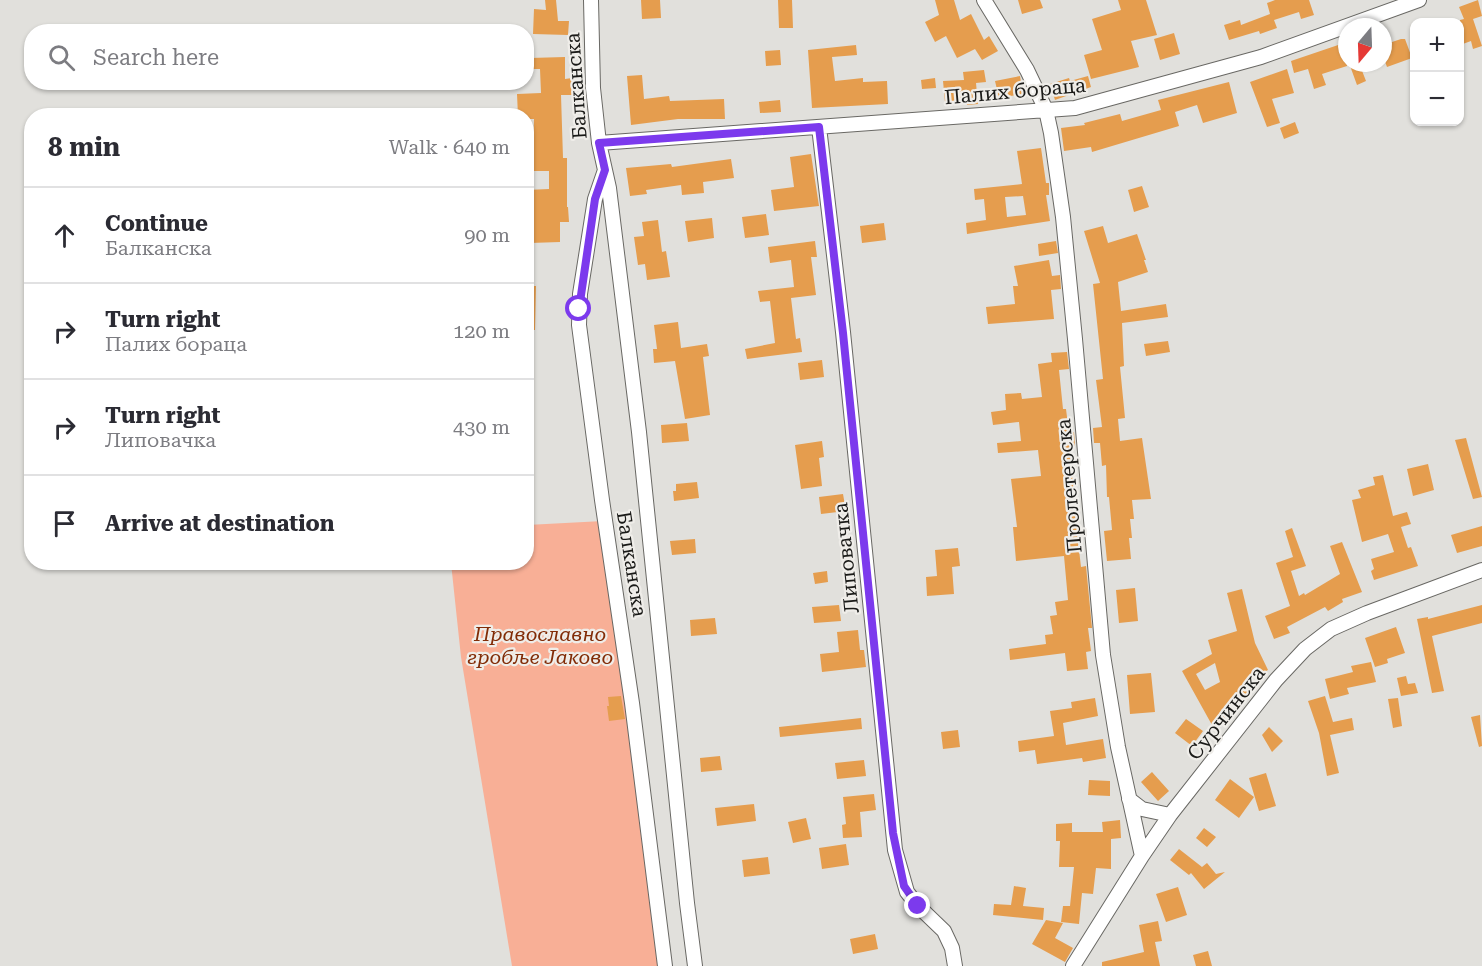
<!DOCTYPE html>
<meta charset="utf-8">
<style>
:root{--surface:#fff;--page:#f2f2f3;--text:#2b2b33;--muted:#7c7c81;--line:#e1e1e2}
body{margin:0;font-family:"Roboto Serif",serif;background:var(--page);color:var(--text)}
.controls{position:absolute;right:18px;top:18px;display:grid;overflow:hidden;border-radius:12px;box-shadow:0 2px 4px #0004}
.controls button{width:54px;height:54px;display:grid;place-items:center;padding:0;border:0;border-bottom:2px solid var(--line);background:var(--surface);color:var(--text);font:30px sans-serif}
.compass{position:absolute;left:1338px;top:18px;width:54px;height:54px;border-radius:50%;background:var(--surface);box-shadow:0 2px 4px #0004;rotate:199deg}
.stop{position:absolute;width:18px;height:18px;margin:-14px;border:4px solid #7c3aed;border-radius:50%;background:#fff}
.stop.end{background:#7c3aed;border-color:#fff;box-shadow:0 2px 6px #0008}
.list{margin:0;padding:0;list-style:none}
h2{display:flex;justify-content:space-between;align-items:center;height:78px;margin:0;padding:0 24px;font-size:26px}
h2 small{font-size:20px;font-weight:400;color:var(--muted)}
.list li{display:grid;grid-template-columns:39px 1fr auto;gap:18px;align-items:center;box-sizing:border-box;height:96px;padding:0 24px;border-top:2px solid var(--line)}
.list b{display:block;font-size:22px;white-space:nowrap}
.list p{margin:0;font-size:20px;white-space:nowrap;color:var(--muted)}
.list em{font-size:20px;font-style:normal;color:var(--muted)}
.icon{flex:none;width:33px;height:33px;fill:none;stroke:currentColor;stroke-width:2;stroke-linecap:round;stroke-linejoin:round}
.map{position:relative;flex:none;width:1482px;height:966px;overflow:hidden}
.search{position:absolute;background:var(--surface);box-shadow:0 2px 4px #0004;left:24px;top:24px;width:510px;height:66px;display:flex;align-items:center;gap:15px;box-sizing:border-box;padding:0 21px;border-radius:24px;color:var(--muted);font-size:22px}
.panel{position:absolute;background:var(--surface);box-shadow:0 2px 4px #0004;left:24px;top:108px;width:510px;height:462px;border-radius:24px}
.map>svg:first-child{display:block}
</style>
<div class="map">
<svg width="1482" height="966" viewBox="0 0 1482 966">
<rect width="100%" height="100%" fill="#e1e0dc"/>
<path fill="#f8af96" d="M603,521L662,966H512L461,657L451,563L526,562L527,525Z"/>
<path fill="#e59d4e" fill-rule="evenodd" d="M545,0H556L558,21H569L568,35L533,34L534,9L546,10Z
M641,0H660L661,18L642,19Z
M778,0H792L793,28H779Z
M935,0H954L960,20L971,14L984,40L989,36L998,51L982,60L975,49L957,58L946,36L935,42L925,22L939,15Z
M1018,0H1040L1043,8L1022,14Z
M1118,0H1146L1157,35L1131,41L1139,67L1091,79L1084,55L1102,50L1092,19L1121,10Z
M1275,0H1309L1314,15L1301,19L1299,12L1274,20L1277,28L1260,34L1259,31L1229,40L1224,25L1240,20L1241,25L1270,14L1267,3Z
M1478,0L1482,16L1473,19L1482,46L1473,49L1471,41L1460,45V20L1464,19L1459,7Z
M1174,33L1180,54L1160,60L1154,39Z
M1401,39H1405L1412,58L1387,67L1383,56V45Z
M1347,42V66L1322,74L1326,85L1314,89L1308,69L1294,73L1291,61Z
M856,45L857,55L832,57L835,81L863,78V82L887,81L888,104L812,108L808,50Z
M780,50L781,65L766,66L765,51Z
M565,57V79L572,78V95H561L563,158H567V207H568L569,222H560V242L530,243L529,223H526V190L549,189V171H533L534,119H526V116H518L517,94L541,93L540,69H530V58Z
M1349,63H1359L1366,81L1357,85Z
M1287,69L1294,93L1272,99L1280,123L1267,127L1250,82Z
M984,70L986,82L976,83L978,104L967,105L966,100L945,102L943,81L964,80L963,72Z
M642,75L644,99L669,96L670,101L724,99L725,119H678L631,125L627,76Z
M1020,76L1023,94L999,98L995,81Z
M1088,76L1091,87L1055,100L1050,84L1069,78L1070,81Z
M935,78L936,88L922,89L921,80Z
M1229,82L1237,113L1203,123L1197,105L1175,112L1179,126L1092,152L1091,147L1064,151L1061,128L1085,125L1084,123L1120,114L1122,121L1161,110L1158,100Z
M780,100L781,112L760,113L759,102Z
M1295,122L1299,133L1284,139L1280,128Z
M1041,148L1046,183H1049V195H1046L1050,221L967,234L966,223L986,220L984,199L975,200L974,189L1022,184L1017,151ZM1023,196L1026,215L1007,217L1005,197Z
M811,154L819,206L774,211L771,190L794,187L790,157Z
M731,159L734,178L703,182L704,193L682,195L681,185L646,190L647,194L630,196L626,168L671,164L672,167Z
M1142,186L1149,207L1134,212L1128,190Z
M766,214L769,235L745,238L742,217Z
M712,218L714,238L688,242L685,221Z
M658,220L662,252L666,251L670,277L647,280L645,264L638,265L634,237L644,236L642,222Z
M884,223L886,240L862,243L860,226Z
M1103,226L1108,243L1137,234L1146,260H1144L1148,272L1118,282L1121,311L1166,304L1168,317L1122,323L1124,366L1120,367L1125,418L1118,419L1120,441L1142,438L1151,499L1132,500L1134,519H1130L1132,538H1129L1131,559L1107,561L1104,531L1112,530L1109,497H1107L1106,465L1102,466L1100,443H1094L1093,428L1102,427L1096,380L1103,379L1093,284L1100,283L1084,231Z
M815,241L817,257H811L816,295L791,298L796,339L800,338L802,352L747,359L745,349L775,343L770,301L760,302L758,291L794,287L791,260L770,263L768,247Z
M1056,241L1058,253L1039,256L1038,244Z
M1049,260L1052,276L1060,275L1061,289L1051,290L1054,319L988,324L986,307L1015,304L1013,286H1018L1014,266Z
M526,286H536L535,330H526Z
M678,322L681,348L707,344L709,356L703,357L710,415L685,419L675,361L654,363L653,349H657L654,325Z
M1168,341L1170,352L1146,356L1144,344Z
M1067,352L1069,369L1059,370L1063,409H1066L1069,433L1074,432L1075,446L1069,447L1075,497H1073L1081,567L1086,566L1092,628H1088L1091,651L1086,652L1088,669L1067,671L1065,653L1010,660L1009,649L1046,644L1045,635L1053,634L1050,616L1057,615L1055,602L1068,600L1064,556L1016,561L1013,527H1017L1011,479L1041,476L1038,450L998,453L997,443L1021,441L1019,422L993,425L991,412L1006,410L1005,394L1021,393L1022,399L1042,397L1038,364L1052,362L1051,353Z
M822,360L824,377L800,380L798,363Z
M687,423L689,441L662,443L661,425Z
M1466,438L1482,497L1473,499L1455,440Z
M822,441L824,457L819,458L822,486L801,489L795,445Z
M1428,464L1434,490L1413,496L1407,469Z
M1383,475L1393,516L1407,512L1411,524L1401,527L1408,548L1411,547L1418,566L1374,580L1371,571L1374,569L1371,559L1394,552L1388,534L1362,542L1352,500L1361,498L1358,490L1375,485L1373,477Z
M697,482L699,498L674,501L673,491H676V484Z
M843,494L846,511L821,514L819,497Z
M1482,526V546L1457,553L1451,535Z
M1292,528L1306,566L1291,571L1299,596L1304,593L1305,595L1340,574L1330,546L1342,542L1362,592L1342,599L1343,602L1328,611L1325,607L1287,627L1290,633L1274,639L1265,616L1290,606L1276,563L1293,557L1285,531Z
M695,539L696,553L672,555L670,541Z
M958,548L960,566L952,567L954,594L927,596L926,577L937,576L935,550Z
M827,571L828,582L815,584L813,573Z
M1135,588L1138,621L1119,623L1116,590Z
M1242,589L1255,643L1268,670L1247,681L1253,690L1221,710L1226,720L1212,725L1182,671L1212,654L1208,640L1237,631L1227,593ZM1215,663L1220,682L1205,690L1196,674Z
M839,605L841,621L814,623L812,607Z
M1482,605V623L1432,636L1444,691L1432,693L1417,619L1428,617V619Z
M715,618L717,634L691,636L690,620Z
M1396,627L1405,653L1387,659L1388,663L1375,667L1365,638Z
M858,630L860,650H864L866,667L822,672L820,654L839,652L837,632Z
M1371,662L1376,682L1347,688L1349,694L1330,699L1325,679L1353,672L1351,666Z
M1151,673L1155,712L1130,714L1127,675Z
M1406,676L1408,684L1415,683L1418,693L1401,696L1397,678Z
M621,696L625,719L609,721L607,706H609L608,697Z
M1325,696L1333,722L1352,718L1354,730L1330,735L1339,773L1327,776L1319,733L1308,701Z
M1095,698L1098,716L1063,723L1066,745L1103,739L1106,758L1083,762L1082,758L1037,764L1035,750L1019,752L1018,741L1054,736L1050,711L1072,708L1071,702Z
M1398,698L1402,726L1393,728L1388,699Z
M1480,715L1482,746L1479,747L1471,717Z
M861,718L862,729L780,737L779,727Z
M1186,719L1203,731L1192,746L1175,733Z
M1269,727L1283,741L1272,752L1262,735Z
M958,730L960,747L943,749L941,732Z
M720,756L722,770L701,772L700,758Z
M864,760L866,776L837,779L835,763Z
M1152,772L1169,791L1158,801L1141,782Z
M1266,773L1276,806L1259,811L1249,778Z
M1230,779L1254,797L1239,818L1215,800Z
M1089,780L1110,781V796L1088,795Z
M874,794L876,810L860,812L862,837L843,838L842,825L846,824L843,797Z
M754,804L756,821L717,826L715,808Z
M806,818L811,839L793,843L788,822Z
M1120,820L1121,838L1111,839V869L1096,868L1093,894L1082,893L1079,924L1061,922L1063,906H1070L1074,867H1059L1060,841H1056V824L1072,823V832H1103L1102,822Z
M1204,828L1216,837L1207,847L1196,838Z
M846,844L849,865L822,869L819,848Z
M1179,849L1202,867L1207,863L1216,874L1225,872L1204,889L1191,873L1189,875L1170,860Z
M768,857L770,874L744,877L742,860Z
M1014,886L1026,888L1023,906L1044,908L1043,920L993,915L994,904L1011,905Z
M1178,887L1187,915L1166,922L1156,894Z
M1046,920L1063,923L1055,938L1073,948L1065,962L1032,944Z
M1158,921L1162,941L1155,942L1160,966H1102V962L1144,952L1139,925Z
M875,934L878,949L853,954L850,939Z
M1208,951L1212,966H1196L1193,955Z"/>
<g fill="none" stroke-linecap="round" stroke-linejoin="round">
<defs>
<path id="minor" d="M591,0L593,88L599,143L609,188L639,432L687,903L695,966
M984,0L1027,70L1046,110L1051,133L1063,217L1075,339L1103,655L1118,747L1142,856
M819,127L843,332L895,850L907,892L918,906L944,931L952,948L955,966
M599,143L1075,108L1261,57L1419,0
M605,170L595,199L580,294L579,325L602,500L632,703L665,966
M1129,799L1142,809L1170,815
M1073,966L1142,856L1170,815L1276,680L1305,649L1331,629L1367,613L1482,570"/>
</defs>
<use href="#minor" stroke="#696864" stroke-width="16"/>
<use href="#minor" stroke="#fff" stroke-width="14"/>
</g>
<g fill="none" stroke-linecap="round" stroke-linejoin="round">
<path stroke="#7c3aed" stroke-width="8" d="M579,309L595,199L605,170L599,143L819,127L843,333L893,833L904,886L918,906"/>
</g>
<g text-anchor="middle" stroke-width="4.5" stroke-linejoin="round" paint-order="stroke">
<g font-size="20" fill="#1a1a18" stroke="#efede9">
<text transform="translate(576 86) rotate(-94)" y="7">Балканска</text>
<text transform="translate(1015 91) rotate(-5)" y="7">Палих бораца</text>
<text transform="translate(1069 486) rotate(-95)" y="7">Пролетерска</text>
<text transform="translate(846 558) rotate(-96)" y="7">Липовачка</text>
<text transform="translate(632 564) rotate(81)" y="7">Балканска</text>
<text transform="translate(1226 713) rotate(-52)" y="7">Сурчинска</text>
</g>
<g font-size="20" font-style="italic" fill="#822c07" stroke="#efede9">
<text x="540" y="641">Православно<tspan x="540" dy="23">гробље Јаково</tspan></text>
</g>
</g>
</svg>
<div class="controls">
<button>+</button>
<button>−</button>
</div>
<svg class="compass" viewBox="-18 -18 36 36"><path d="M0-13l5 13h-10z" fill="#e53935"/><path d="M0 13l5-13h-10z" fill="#7c7c81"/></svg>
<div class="stop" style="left:579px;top:309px"></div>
<div class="stop end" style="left:918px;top:906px"></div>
<div class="search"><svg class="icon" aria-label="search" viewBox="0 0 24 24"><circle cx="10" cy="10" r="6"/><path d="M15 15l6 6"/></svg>Search here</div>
<section class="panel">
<h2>8 min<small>Walk · 640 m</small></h2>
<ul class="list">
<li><svg class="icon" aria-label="ahead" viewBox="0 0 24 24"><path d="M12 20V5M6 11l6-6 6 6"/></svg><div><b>Continue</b><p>Балканска</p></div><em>90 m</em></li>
<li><svg class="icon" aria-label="right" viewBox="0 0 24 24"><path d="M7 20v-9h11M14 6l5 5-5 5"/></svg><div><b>Turn right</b><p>Палих бораца</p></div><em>120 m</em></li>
<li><svg class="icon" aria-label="right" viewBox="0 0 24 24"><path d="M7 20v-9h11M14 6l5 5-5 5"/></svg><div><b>Turn right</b><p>Липовачка</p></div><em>430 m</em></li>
<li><svg class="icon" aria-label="arrive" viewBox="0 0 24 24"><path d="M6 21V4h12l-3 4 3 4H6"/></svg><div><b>Arrive at destination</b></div></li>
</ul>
</section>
</div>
